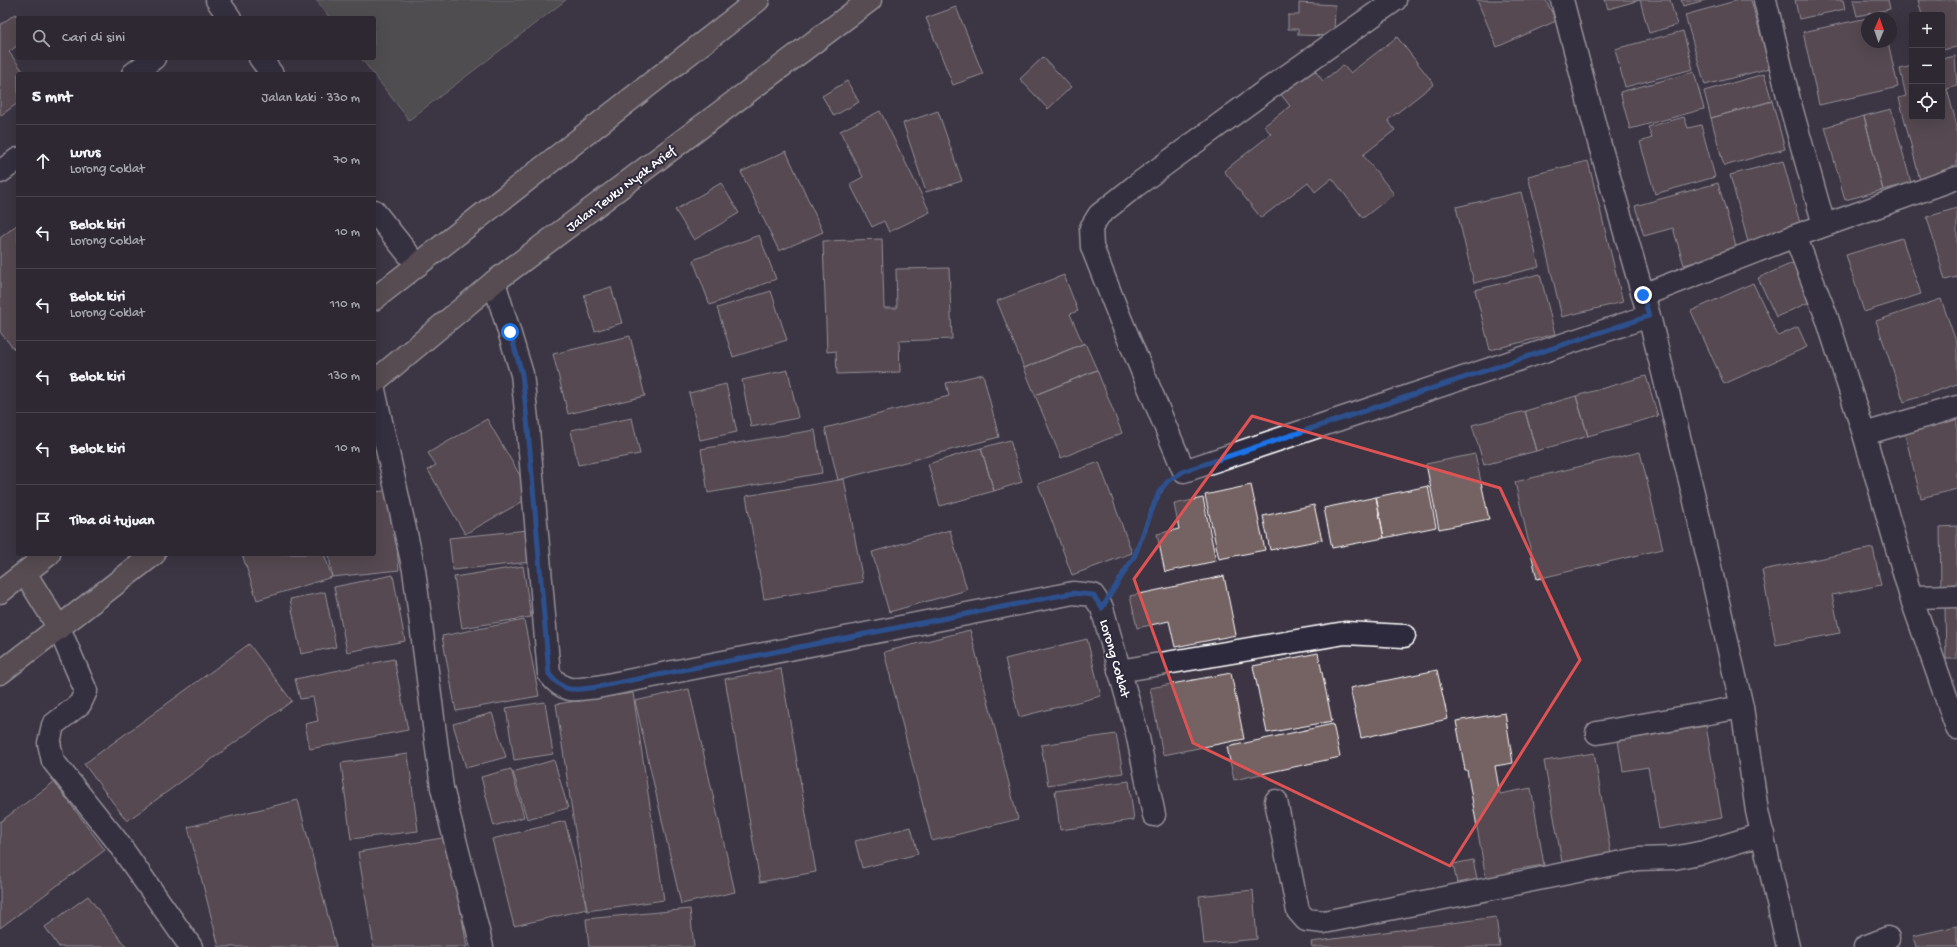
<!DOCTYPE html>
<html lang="id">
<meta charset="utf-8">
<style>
:root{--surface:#2e2833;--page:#3a343f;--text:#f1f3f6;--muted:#a7a6ac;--line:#49444e}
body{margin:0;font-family:"Gochi Hand",sans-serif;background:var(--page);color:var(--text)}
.controls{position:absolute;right:12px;top:12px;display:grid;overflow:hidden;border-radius:4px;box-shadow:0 4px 16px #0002}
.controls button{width:36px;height:36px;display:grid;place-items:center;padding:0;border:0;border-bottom:1px solid var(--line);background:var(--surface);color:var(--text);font:20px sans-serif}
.compass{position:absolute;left:1861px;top:12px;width:36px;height:36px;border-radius:50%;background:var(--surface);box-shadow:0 4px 16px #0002;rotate:2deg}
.stop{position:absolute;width:12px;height:12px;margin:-9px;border:3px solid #1a73e8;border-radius:50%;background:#fff}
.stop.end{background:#1a73e8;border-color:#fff;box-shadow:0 1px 4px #0008}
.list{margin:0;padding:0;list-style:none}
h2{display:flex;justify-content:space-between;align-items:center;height:52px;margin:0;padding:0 16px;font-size:17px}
h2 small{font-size:13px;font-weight:400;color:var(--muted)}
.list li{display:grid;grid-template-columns:26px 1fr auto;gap:12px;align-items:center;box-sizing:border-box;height:72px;padding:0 16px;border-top:1px solid var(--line)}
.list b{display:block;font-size:15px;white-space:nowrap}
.list p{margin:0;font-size:13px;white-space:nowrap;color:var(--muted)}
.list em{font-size:13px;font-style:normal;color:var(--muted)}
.icon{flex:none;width:22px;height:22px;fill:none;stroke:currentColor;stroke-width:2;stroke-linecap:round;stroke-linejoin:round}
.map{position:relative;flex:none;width:1957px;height:947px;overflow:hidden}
.search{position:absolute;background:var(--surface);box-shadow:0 4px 16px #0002;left:16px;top:16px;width:360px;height:44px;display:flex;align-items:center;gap:10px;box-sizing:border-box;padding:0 14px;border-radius:4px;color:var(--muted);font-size:15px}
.panel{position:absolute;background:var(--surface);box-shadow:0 4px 16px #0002;left:16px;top:72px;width:360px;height:484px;border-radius:4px}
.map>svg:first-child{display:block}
</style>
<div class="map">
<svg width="1957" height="947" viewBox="0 0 1957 947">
<rect width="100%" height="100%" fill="#3d3544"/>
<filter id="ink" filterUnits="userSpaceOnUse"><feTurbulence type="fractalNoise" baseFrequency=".025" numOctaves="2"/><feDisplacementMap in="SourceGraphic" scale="8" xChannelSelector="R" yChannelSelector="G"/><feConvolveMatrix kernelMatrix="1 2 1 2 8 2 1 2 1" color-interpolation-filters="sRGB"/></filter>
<g filter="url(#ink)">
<path fill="#666b5e" stroke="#b2b5ae" d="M316,0H566L409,120L361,58H374V18H330Z"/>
<path fill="#756262" stroke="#fff" d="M1477,0H1546L1556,21L1497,47Z
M1605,0H1670L1677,25L1649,33L1640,0L1608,9Z
M1681,0H1706L1683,6Z
M1739,0H1751L1770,68L1705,85L1685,15Z
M1795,0H1843L1845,9L1799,19Z
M1853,0H1888L1890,9L1857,16Z
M1918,0H1957V47L1942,50V15H1922Z
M1299,3L1335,5L1334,36L1298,35V29H1288V15H1299Z
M956,7L983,74L953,85L926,18Z
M15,14L18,18V45L9,52L25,74H18V103L0,116V25Z
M1867,18V42H1888L1898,87L1819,105L1803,32Z
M1683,31L1693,69L1625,87L1615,49Z
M1397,37L1434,84L1388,120L1395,130L1363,155L1394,194L1363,218L1332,178L1315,192L1308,182L1261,218L1224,171L1271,134L1264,126L1290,106L1279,92L1312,67L1323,81L1343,65L1350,73Z
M1955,56L1957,86L1947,89L1957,126V171L1920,180L1899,98L1906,96L1900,69L1912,66V117H1942V59Z
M1043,57L1071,87L1048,109L1020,79Z
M1694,72L1704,109L1630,129L1620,92Z
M1764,74L1772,101L1711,118L1704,91Z
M847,81L859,102L834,116L822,96Z
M1772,101L1785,149L1724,166L1711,118Z
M1891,109L1911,183L1883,190L1864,116Z
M880,111L930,212L889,232L884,221L872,227L850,184L863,177L840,131Z
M938,111L962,181L926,192L903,123Z
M1864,116L1883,190L1845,200L1825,127Z
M1684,117L1688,128L1701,125L1715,177L1655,194L1640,142L1652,138L1648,127Z
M786,151L823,232L779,251L741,172Z
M1588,161L1623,302L1562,317L1528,176Z
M1783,161L1801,227L1748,242L1730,175Z
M721,183L739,213L694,240L675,210Z
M1718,183L1737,250L1684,265L1673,228L1644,236L1635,206Z
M1521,192L1539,267L1474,283L1456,207Z
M1957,208V277L1945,280L1927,217Z
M18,224V346L14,349L0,332V238Z
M759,235L776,279L710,305L693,260Z
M1902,238L1921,294L1864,312L1846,255Z
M882,239L884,308H897L896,269L949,268L952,339L899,341L900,372L837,374L836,351L827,352L823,241Z
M1795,262L1812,301L1776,317L1758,278Z
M1540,274L1555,334L1490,350L1475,290Z
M1064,275L1078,311L1070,314L1083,344L1024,368L997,301Z
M1753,283L1778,336L1798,327L1807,347L1724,384L1691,311Z
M611,287L622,323L595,331L584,295Z
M771,291L787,340L733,357L717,308Z
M1941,299L1957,344V384L1904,402L1876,321Z
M630,336L645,396L568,414L553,354Z
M1085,343L1097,370L1035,395L1024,368Z
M788,370L798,418L751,427L742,380Z
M1097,370L1122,433L1061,458L1035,395Z
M983,374L999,437L838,480L825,428L949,396L946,383Z
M1646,376L1658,416L1588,436L1576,396Z
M726,384L737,432L700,440L689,393Z
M1576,396L1588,436L1536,451L1525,411Z
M1525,411L1536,451L1484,465L1472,425Z
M1957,413V489L1921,498L1903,427Z
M632,418L640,454L578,465L571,430Z
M487,419L532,496L465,534L428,470L436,465L428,453Z
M815,430L822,473L708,493L701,449Z
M1010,440L1022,482L994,491L981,448Z
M981,448L994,491L940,506L928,464Z
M1640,452L1663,549L1537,579L1515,482Z
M1475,454L1489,519L1439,529L1426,464Z
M1099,462L1132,553L1072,575L1038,484Z
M844,479L863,582L764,599L746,496Z
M1251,485L1265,550L1219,559L1205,495Z
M1428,486L1436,527L1384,538L1376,497Z
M392,490L399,570L332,577L329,554H374V492Z
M1376,497L1384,538L1332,548L1324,508Z
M1203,498L1216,561L1165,572L1157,534L1179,529L1174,504Z
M1314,505L1322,540L1270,550L1263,516Z
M1957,526V584L1941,585L1940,527Z
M528,530L531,562L453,570L449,538Z
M950,530L967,590L889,612L872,552Z
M1873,548L1881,585L1832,595L1840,633L1776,645L1762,570Z
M242,554H324L332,577L257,600Z
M523,566L531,617L462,628L454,577Z
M393,575L405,641L347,652L334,587Z
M1224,576L1236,635L1175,647L1169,621L1137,628L1130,596Z
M325,592L336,647L301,654L290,599Z
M1945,607H1957V659H1946Z
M524,620L539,696L456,711L442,636Z
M970,630L1018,819L932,841L884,652Z
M1087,639L1101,696L1019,717L1005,659Z
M249,644L292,701L127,821L84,764Z
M1318,653L1332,721L1267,733L1253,666Z
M394,659L408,730L310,749L305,724L318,721L313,697L300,699L295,679Z
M781,669L816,872L760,882L725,679Z
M1437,670L1448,719L1361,738L1350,688Z
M1231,673L1244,739L1163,755L1150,688Z
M689,689L735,892L681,904L635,701Z
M633,693L664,900L587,911L556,704Z
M545,702L553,754L514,760L506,708Z
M492,713L506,757L466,768L453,724Z
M1505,713L1513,763L1495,766L1500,794L1531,788L1544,865L1512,870L1514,879L1487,884L1467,770H1465L1456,721Z
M1333,724L1340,757L1234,780L1227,747Z
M1706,726L1722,818L1659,829L1648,767L1623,771L1618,741Z
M1116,734L1123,773L1048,785L1041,745Z
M1594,753L1611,854L1562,862L1544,761Z
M408,754L418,831L351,839L341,763Z
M554,760L568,808L527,819L513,772Z
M511,769L524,817L494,826L481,777Z
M1129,781L1134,820L1060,830L1055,791Z
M54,782L105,850L0,928V822Z
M298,800L336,947H219L188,827Z
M565,821L587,909L514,926L492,839Z
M911,827L918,854L862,868L855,841Z
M448,837L467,947H374L358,852Z
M1473,860L1478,883L1458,888L1453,864Z
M1253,890L1257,939L1204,944L1199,896Z
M88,896L126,947H59L45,927Z
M690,909L694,947H589L586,919Z
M1496,917L1500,947H1312L1311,942Z
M1957,926V947H1916L1913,936Z"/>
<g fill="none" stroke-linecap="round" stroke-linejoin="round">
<defs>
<path id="minor" d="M217,0L230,18
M1395,0L1264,92L1134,187L1099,215L1091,228L1092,247L1120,318L1184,471L1649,316
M1562,0L1599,142L1649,316L1694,497L1742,707L1757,811L1788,947
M1765,0L1789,100L1824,225
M260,58L272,74
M133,74L154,58
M0,172L18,159
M374,211L417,265
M1795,236L1827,318L1864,434L1911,597L1957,728
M494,282L522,374L528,429L549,674C565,694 574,690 597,687L1073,593L1093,595L1102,608L1137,733L1154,815
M1643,295L1795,236L1957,178
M374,390L414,570L442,788L482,947
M1864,434L1957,407
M1911,597L1957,596
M59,628L86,691L80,704L53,725L49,743L53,761L116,840L191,947
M1119,671L1345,633L1404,636
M1597,733L1742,707
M1276,801L1298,911L1306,920L1324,922L1638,859L1674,858L1704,852L1763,834
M1865,947L1888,938"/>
<path id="highway" d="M374,299L758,0
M374,382L494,282L870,0
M25,573L59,628
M0,592L49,554
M0,673L154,554"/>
</defs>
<use href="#minor" stroke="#fff" stroke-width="25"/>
<use href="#highway" stroke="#fff" stroke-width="25"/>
<path stroke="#fff" stroke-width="2.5" stroke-dasharray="4 3" stroke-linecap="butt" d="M1118,581L1135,555L1153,506L1162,489"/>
<use href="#minor" stroke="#2f2a3d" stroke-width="22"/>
<use href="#highway" stroke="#766964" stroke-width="22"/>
</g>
</g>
<g fill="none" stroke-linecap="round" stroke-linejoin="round" filter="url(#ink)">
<path stroke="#1a73e8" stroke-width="5" d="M510,332L522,374L528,429L549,674C565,694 574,690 597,687L1073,593L1093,595L1102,608L1135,555L1159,492L1168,481L1184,471L1649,316L1643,295"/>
</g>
<path d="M0 0H1957V947H0ZM1252,416L1500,488L1580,660L1450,866L1193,743L1134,579Z" fill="#3d3544" fill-opacity=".55" fill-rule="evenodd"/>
<path fill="none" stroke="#de5353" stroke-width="3" stroke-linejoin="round" d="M1252,416L1500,488L1580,660L1450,866L1193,743L1134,579Z"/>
<g text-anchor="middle" stroke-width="4" stroke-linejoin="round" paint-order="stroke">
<g font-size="14" fill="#fff" stroke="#2f2a3d">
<text transform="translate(620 188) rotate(-37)" y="5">Jalan Teuku Nyak Arief</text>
<text transform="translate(1116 658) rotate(74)" y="5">Lorong Coklat</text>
</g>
</g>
</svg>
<div class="controls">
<button>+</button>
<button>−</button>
<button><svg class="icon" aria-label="locate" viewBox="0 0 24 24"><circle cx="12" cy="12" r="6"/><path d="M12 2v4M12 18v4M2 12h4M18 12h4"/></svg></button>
</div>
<svg class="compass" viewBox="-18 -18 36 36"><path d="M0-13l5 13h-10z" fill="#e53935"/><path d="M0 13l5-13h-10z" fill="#a7a6ac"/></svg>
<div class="stop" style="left:510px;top:332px"></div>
<div class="stop end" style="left:1643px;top:295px"></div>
<div class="search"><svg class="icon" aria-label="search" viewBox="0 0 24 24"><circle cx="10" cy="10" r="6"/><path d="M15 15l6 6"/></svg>Cari di sini</div>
<section class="panel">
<h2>5 mnt<small>Jalan kaki · 330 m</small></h2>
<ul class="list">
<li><svg class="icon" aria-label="ahead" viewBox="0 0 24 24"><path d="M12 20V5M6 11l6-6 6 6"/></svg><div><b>Lurus</b><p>Lorong Coklat</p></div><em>70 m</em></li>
<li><svg class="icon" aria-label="left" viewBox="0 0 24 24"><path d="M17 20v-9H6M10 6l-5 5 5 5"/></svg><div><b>Belok kiri</b><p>Lorong Coklat</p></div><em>10 m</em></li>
<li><svg class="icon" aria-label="left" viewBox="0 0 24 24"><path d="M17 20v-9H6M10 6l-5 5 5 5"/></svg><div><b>Belok kiri</b><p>Lorong Coklat</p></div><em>110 m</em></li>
<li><svg class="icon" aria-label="left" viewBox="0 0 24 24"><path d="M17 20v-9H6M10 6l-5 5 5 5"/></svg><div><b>Belok kiri</b></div><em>130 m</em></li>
<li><svg class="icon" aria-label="left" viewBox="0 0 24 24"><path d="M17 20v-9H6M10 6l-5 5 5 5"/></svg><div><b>Belok kiri</b></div><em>10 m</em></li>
<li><svg class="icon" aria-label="arrive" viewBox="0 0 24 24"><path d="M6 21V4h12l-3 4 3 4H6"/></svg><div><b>Tiba di tujuan</b></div></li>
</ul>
</section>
</div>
